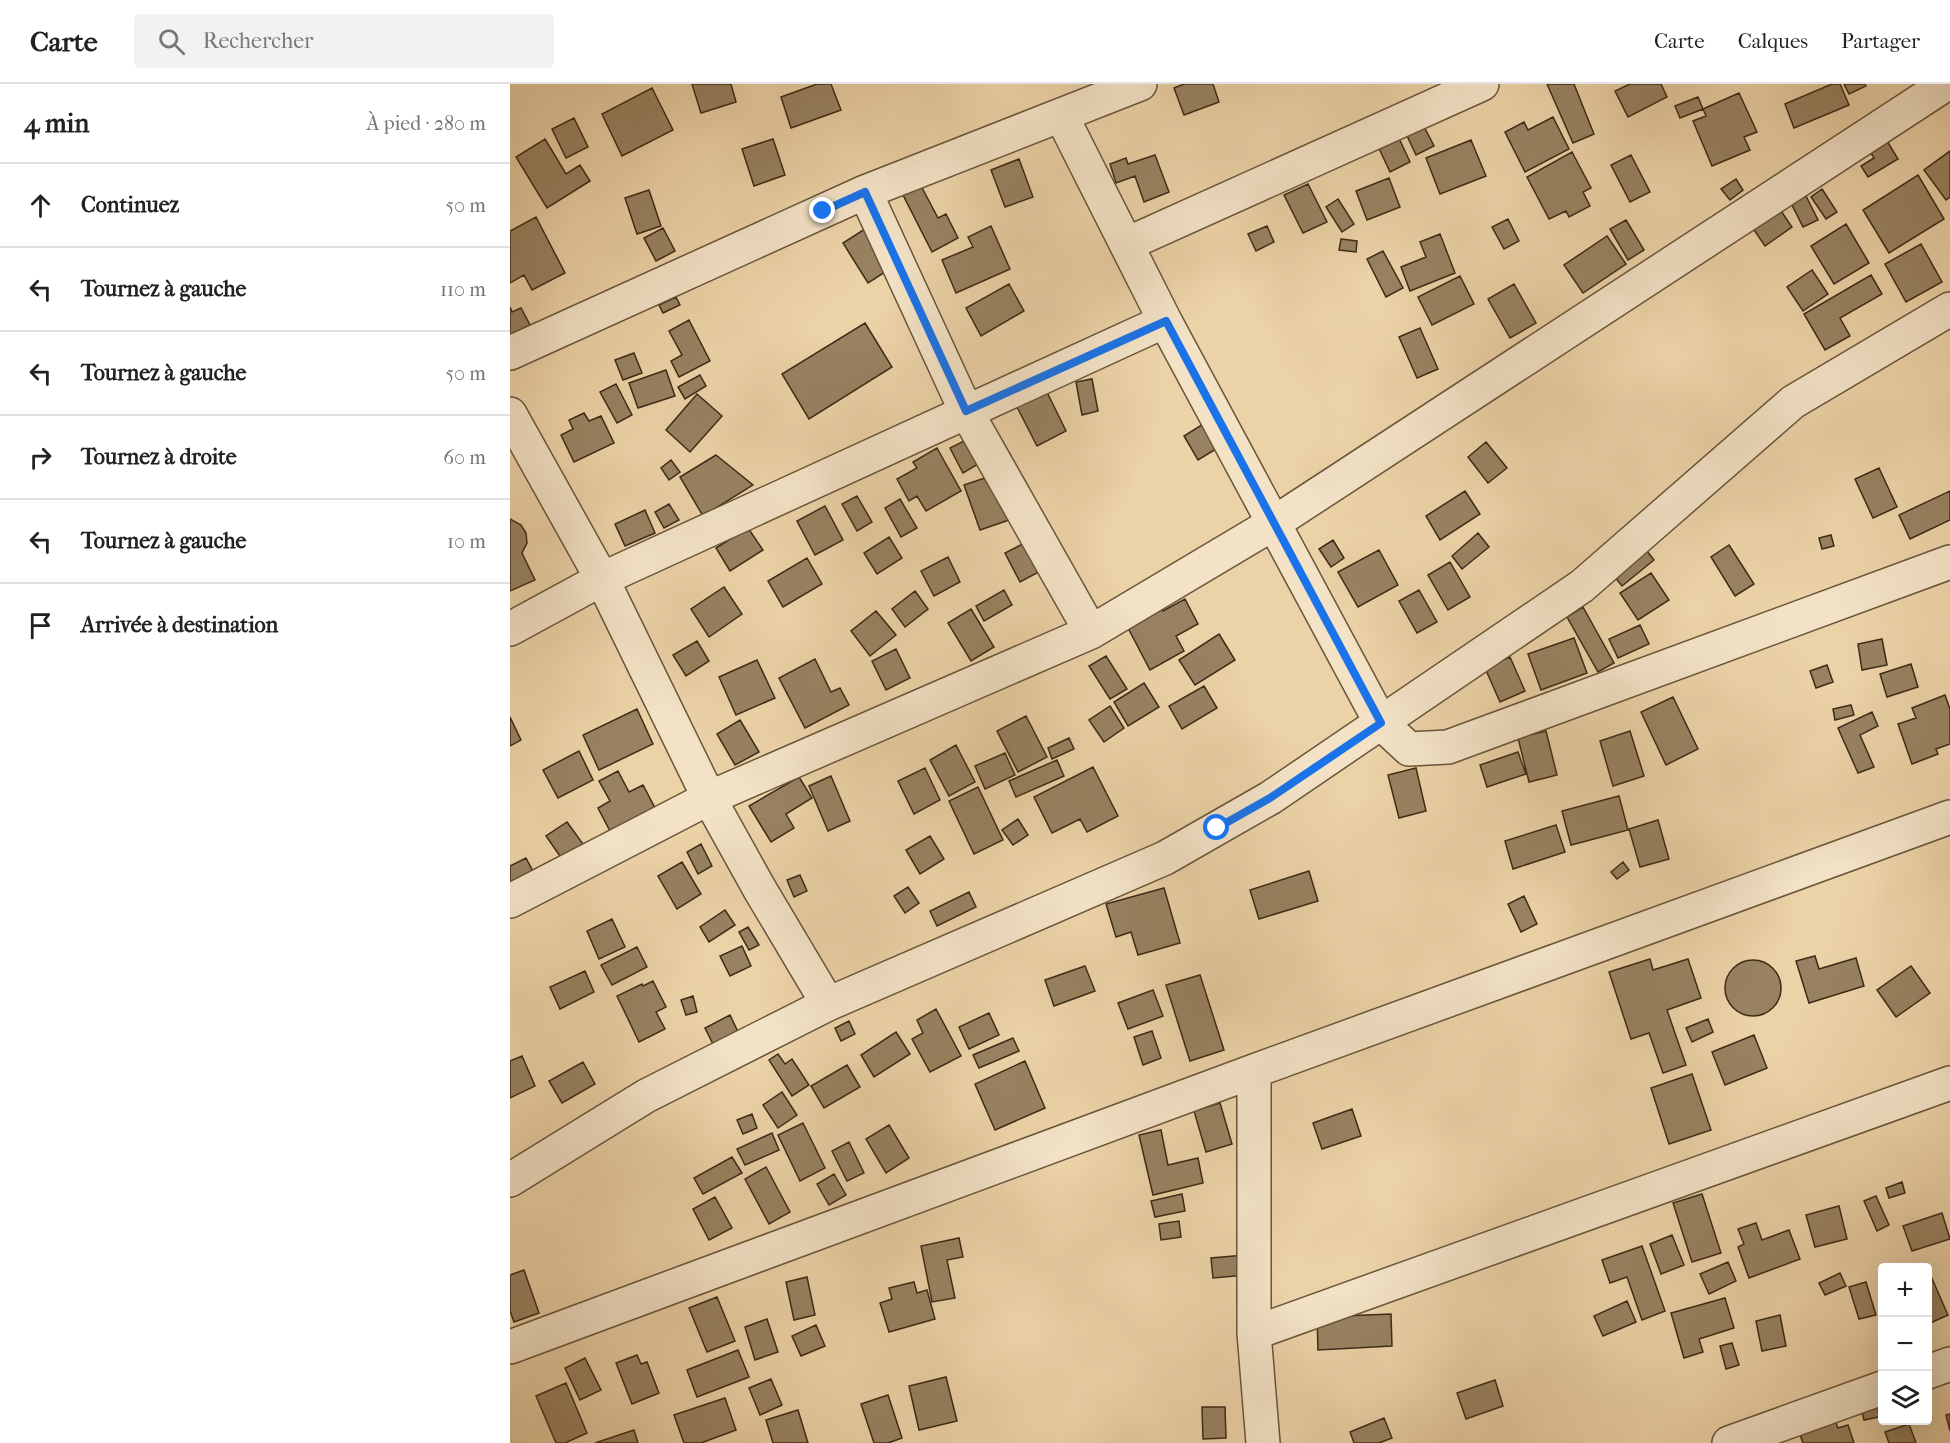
<!DOCTYPE html>
<html lang="fr">
<meta charset="utf-8">
<style>
:root{--surface:#fff;--page:#f2f2f2;--text:#222;--muted:#767676;--line:#e0e0e0}
body{margin:0;font-family:"IM FELL French Canon",serif;background:var(--page);color:var(--text)}
.controls{position:absolute;right:18px;bottom:18px;display:grid;overflow:hidden;border-radius:6px;box-shadow:0 6px 24px #0002}
.controls button{width:54px;height:54px;display:grid;place-items:center;padding:0;border:0;border-bottom:2px solid var(--line);background:var(--surface);color:var(--text);font:30px sans-serif}
.stop{position:absolute;width:18px;height:18px;margin:-14px;border:4px solid #1a73e8;border-radius:50%;background:#fff}
.stop.end{background:#1a73e8;border-color:#fff;box-shadow:0 2px 6px #0008}
.list{margin:0;padding:0;list-style:none}
h2{display:flex;justify-content:space-between;align-items:center;height:78px;margin:0;padding:0 24px;font-size:26px}
h2 small{font-size:20px;font-weight:400;color:var(--muted)}
.list li{display:grid;grid-template-columns:39px 1fr auto;gap:18px;align-items:center;box-sizing:border-box;height:84px;padding:0 24px;border-top:2px solid var(--line)}
.list b{display:block;font-size:22px;white-space:nowrap}
.list em{font-size:20px;font-style:normal;color:var(--muted)}
.icon{flex:none;width:33px;height:33px;fill:none;stroke:currentColor;stroke-width:2;stroke-linecap:round;stroke-linejoin:round}
.map{position:relative;flex:none;width:1440px;height:1359px;overflow:hidden}
header{display:flex;align-items:center;gap:36px;box-sizing:border-box;height:84px;padding:0 30px;background:var(--surface);border-bottom:2px solid var(--line)}
header strong{font-size:28px}
nav{display:flex;gap:33px;margin-inline-start:auto;font-size:21px}
.search{width:420px;height:54px;background:var(--page);display:flex;align-items:center;gap:15px;box-sizing:border-box;padding:0 21px;border-radius:6px;color:var(--muted);font-size:22px}
main{display:flex}
aside{flex:1;background:var(--surface)}
.map>svg:first-child{display:block}
</style>
<header>
<strong>Carte</strong>
<div class="search"><svg class="icon" aria-label="search" viewBox="0 0 24 24"><circle cx="10" cy="10" r="6"/><path d="M15 15l6 6"/></svg>Rechercher</div>
<nav><a>Carte</a><a>Calques</a><a>Partager</a></nav>
</header>
<main>
<aside>
<h2>4 min<small>À pied · 280 m</small></h2>
<ul class="list">
<li><svg class="icon" aria-label="ahead" viewBox="0 0 24 24"><path d="M12 20V5M6 11l6-6 6 6"/></svg><div><b>Continuez</b></div><em>50 m</em></li>
<li><svg class="icon" aria-label="left" viewBox="0 0 24 24"><path d="M17 20v-9H6M10 6l-5 5 5 5"/></svg><div><b>Tournez à gauche</b></div><em>110 m</em></li>
<li><svg class="icon" aria-label="left" viewBox="0 0 24 24"><path d="M17 20v-9H6M10 6l-5 5 5 5"/></svg><div><b>Tournez à gauche</b></div><em>50 m</em></li>
<li><svg class="icon" aria-label="right" viewBox="0 0 24 24"><path d="M7 20v-9h11M14 6l5 5-5 5"/></svg><div><b>Tournez à droite</b></div><em>60 m</em></li>
<li><svg class="icon" aria-label="left" viewBox="0 0 24 24"><path d="M17 20v-9H6M10 6l-5 5 5 5"/></svg><div><b>Tournez à gauche</b></div><em>10 m</em></li>
<li><svg class="icon" aria-label="arrive" viewBox="0 0 24 24"><path d="M6 21V4h12l-3 4 3 4H6"/></svg><div><b>Arrivée à destination</b></div></li>
</ul>
</aside>
<div class="map">
<svg width="1440" height="1359" viewBox="0 0 1440 1359">
<rect width="100%" height="100%" fill="#ecd2a7"/>
<filter id="stains"><feTurbulence type="fractalNoise" baseFrequency=".00333" numOctaves="4"/><feColorMatrix values="0 0 0 0 .2 0 0 0 0 .09 0 0 0 0 .02 0 0 0 .5 -.17"/></filter>
<radialGradient id="worn" r=".72"><stop offset=".6" stop-color="#630" stop-opacity="0"/><stop offset="1" stop-color="#630" stop-opacity=".3"/></radialGradient>
<path fill="#988261" stroke="#3c2b16" stroke-width="1.5" d="M182,0H221L226,18L191,29Z
M307,0H321L331,26L281,44L271,13Z
M674,0H703L709,18L674,31L664,4Z
M1037,0H1064L1084,50L1063,59Z
M1120,0H1151L1157,13L1118,33L1105,7Z
M1322,0H1330L1339,21L1284,44L1275,20Z
M1334,0H1355L1356,2L1339,10Z
M142,4L163,46L112,72L92,30Z
M1229,9L1247,48L1234,53L1240,66L1202,82L1183,37L1196,32L1193,25Z
M1188,13L1193,25L1170,34L1165,22Z
M909,33L924,62L906,71L892,41Z
M1043,33L1059,65L1015,88L995,48L1014,38L1018,46Z
M64,34L78,63L56,74L42,45Z
M887,50L900,78L880,88L867,60Z
M1374,52L1388,75L1358,93L1351,82L1364,74L1357,63Z
M35,55L56,90L70,81L80,97L37,124L6,73Z
M263,55L275,91L244,102L232,65Z
M961,56L976,92L930,110L916,74Z
M1440,67V113L1436,116L1414,86Z
M1062,68L1081,104L1073,108L1080,122L1059,133L1056,127L1039,135L1017,93Z
M645,71L659,108L634,118L625,92L606,99L600,80L616,74L618,80Z
M1121,71L1140,108L1120,118L1101,81Z
M509,75L523,113L495,123L481,86Z
M1408,91L1434,135L1379,169L1353,126Z
M879,94L890,123L857,136L846,107Z
M1226,95L1233,106L1220,116L1211,105Z
M409,98L428,134L436,130L448,154L422,168L391,107Z
M798,100L817,138L793,149L774,111Z
M1312,105L1327,128L1316,135L1301,113Z
M139,106L151,142L127,150L115,114Z
M1296,112L1308,136L1293,143L1281,119Z
M828,115L844,140L832,148L816,123Z
M1269,124L1282,143L1255,162L1242,143Z
M26,133L55,189L22,206L14,191L0,199V147Z
M998,135L1009,157L994,165L982,143Z
M1116,136L1134,166L1118,176L1100,145Z
M1336,140L1359,179L1324,200L1301,162Z
M481,142L500,185L446,209L432,176L463,163L458,153Z
M757,142L764,158L746,167L738,150Z
M358,143L383,183L358,199L333,159Z
M153,144L165,167L146,177L134,154Z
M930,150L945,189L900,207L891,183L916,173L910,158Z
M1097,152L1116,180L1073,209L1054,181Z
M831,155L847,157L846,168L829,166Z
M1411,160L1432,198L1396,218L1375,180Z
M873,167L893,204L876,213L857,175Z
M1302,186L1318,210L1293,227L1277,203Z
M1361,191L1372,210L1330,234L1340,252L1315,266L1294,230Z
M950,192L964,220L922,241L908,213Z
M499,200L514,227L471,252L456,224Z
M1004,200L1026,239L1000,254L978,215Z
M166,213L170,221L153,229L149,221Z
M0,223L2,228L11,224L20,241L0,251Z
M179,236L200,277L169,293L161,277L172,271L159,247Z
M355,239L382,283L299,335L272,290Z
M910,244L928,285L907,294L889,253Z
M124,269L132,289L113,296L105,276Z
M156,286L165,312L128,324L119,299Z
M190,291L196,302L175,315L168,303Z
M582,295L588,327L572,331L566,298Z
M106,300L122,331L107,339L90,308Z
M536,306L556,347L527,362L506,321Z
M187,310L212,332L180,368L156,346Z
M74,329L79,337L91,332L104,359L64,378L51,351L63,345L59,336Z
M701,335L716,359L688,376L674,352Z
M458,355L470,379L453,389L440,364Z
M976,358L997,384L978,399L958,373Z
M427,364L451,407L416,427L407,412L399,417L387,395L407,384L403,378Z
M206,371L243,401L193,432L170,393Z
M161,376L170,388L159,396L151,384Z
M1369,384L1387,423L1363,434L1345,395Z
M487,390L502,435L470,446L454,401Z
M955,407L970,430L930,456L916,432Z
M1440,407V436L1400,455L1389,431Z
M347,412L362,438L347,447L332,420Z
M390,415L407,444L391,453L375,424Z
M159,420L169,436L154,444L145,428Z
M315,422L333,456L305,471L287,437Z
M135,426L145,449L115,462L105,440Z
M0,435L11,441L16,449L17,459L12,469L25,496L0,507Z
M238,444L253,466L220,487L206,464Z
M968,449L979,463L952,485L942,472Z
M1321,451L1324,462L1312,465L1309,454Z
M379,453L392,474L367,490L354,469Z
M526,453L540,482L510,498L495,469Z
M823,456L834,474L821,483L809,465Z
M1128,456L1144,476L1112,502L1096,482Z
M1219,461L1244,500L1225,512L1201,473Z
M869,466L888,501L848,523L828,488Z
M438,473L450,498L424,512L411,487Z
M297,474L312,500L273,523L258,497Z
M940,478L960,513L938,526L918,491Z
M1141,489L1159,516L1128,536L1110,509Z
M214,503L232,530L199,553L181,525Z
M494,506L502,521L474,537L466,522Z
M909,506L927,538L907,549L889,517Z
M405,507L418,525L395,543L382,525Z
M675,515L688,540L666,552L674,567L640,586L617,542L651,523L653,527Z
M1073,523L1104,579L1088,588L1057,533Z
M461,525L484,563L461,577L438,539Z
M366,527L386,551L360,572L341,547Z
M1130,541L1139,560L1108,574L1099,555Z
M709,550L725,576L685,601L669,576Z
M1064,554L1077,589L1031,606L1018,570Z
M1372,555L1377,581L1352,586L1348,560Z
M187,557L199,577L176,592L163,571Z
M386,565L400,594L376,606L362,577Z
M596,572L617,605L600,615L579,582Z
M1000,573L1015,607L990,618L975,584Z
M305,575L321,608L330,604L339,621L295,644L269,594Z
M247,576L265,614L226,631L209,593Z
M1401,580L1408,603L1377,613L1370,590Z
M1317,581L1323,598L1306,604L1300,587Z
M634,599L649,623L618,642L604,618Z
M694,602L707,624L672,645L659,622Z
M1435,611L1440,625V660L1426,665L1428,670L1402,680L1388,640L1406,634L1402,624Z
M1163,613L1188,665L1156,681L1131,628Z
M1341,621L1344,631L1325,636L1323,625Z
M600,622L614,644L594,658L579,636Z
M127,625L143,660L89,686L73,651Z
M1362,628L1368,642L1350,651L1364,683L1348,689L1328,644Z
M516,632L537,673L508,688L487,647Z
M0,633L11,656L0,662Z
M230,636L249,668L225,681L207,650Z
M1036,647L1047,691L1019,698L1008,654Z
M1120,647L1134,692L1103,702L1090,657Z
M559,654L564,665L542,675L538,664Z
M446,661L465,698L439,712L420,676Z
M69,667L83,696L48,714L33,686Z
M1008,668L1016,690L977,703L970,681Z
M495,669L505,691L475,705L465,682Z
M547,676L554,692L506,713L499,697Z
M583,683L608,732L577,748L570,735L542,749L524,713Z
M415,684L430,716L404,730L388,697Z
M906,684L916,727L889,734L878,691Z
M108,687L119,708L133,701L146,726L101,749L88,724L100,717L89,697Z
M321,692L340,737L318,747L299,702Z
M289,693L302,714L276,730L284,744L261,758L239,722Z
M468,703L493,756L464,770L439,717Z
M1109,712L1118,746L1061,761L1052,727Z
M508,735L518,751L503,761L492,746Z
M1148,736L1159,775L1130,783L1119,745Z
M57,738L73,760L52,775L36,752Z
M1046,741L1055,768L1003,785L995,757Z
M420,752L434,775L410,790L396,766Z
M191,760L202,782L188,790L177,768Z
M16,774L25,791L0,804V782Z
M172,778L191,810L167,825L148,792Z
M1113,778L1119,786L1107,795L1101,788Z
M799,787L808,817L749,835L740,806Z
M290,791L297,807L284,813L277,796Z
M398,803L409,819L395,829L384,812Z
M654,804L670,859L628,871L621,848L606,853L596,820Z
M459,808L466,823L427,842L420,827Z
M1014,812L1027,840L1011,848L998,820Z
M215,826L225,841L199,858L190,843Z
M102,835L115,863L89,875L77,847Z
M238,843L249,861L239,866L229,848Z
M232,862L241,882L220,892L210,872Z
M127,863L137,883L102,901L91,881Z
M1305,872L1309,885L1346,874L1354,902L1299,919L1286,877Z
M1140,875L1143,886L1178,875L1191,914L1157,926L1176,981L1153,989L1139,949L1121,955L1099,888Z
M1215 904a28 28 0 1 1 56 0a28 28 0 1 1-56 0Z
M575,882L585,907L544,922L535,896Z
M1401,882L1420,909L1386,933L1367,906Z
M75,887L84,908L50,925L40,903Z
M690,891L714,966L680,977L656,901Z
M143,897L156,923L146,928L155,945L129,958L107,912L132,900L133,902Z
M643,906L653,932L618,945L608,919Z
M183,912L187,928L176,931L171,916Z
M426,925L451,972L420,988L402,955L413,949L407,936Z
M479,929L489,951L459,965L449,943Z
M220,931L228,948L203,960L195,944Z
M1198,935L1203,948L1182,958L1176,944Z
M339,937L345,950L331,957L325,944Z
M642,947L651,974L633,981L624,953Z
M386,948L400,970L364,993L351,971Z
M1244,951L1257,984L1215,1001L1202,968Z
M503,954L509,967L469,984L463,971Z
M268,970L275,980L282,975L299,1001L282,1012L259,976Z
M12,972L25,1002L0,1014V977Z
M515,977L535,1024L485,1046L465,1000Z
M73,978L85,1000L52,1019L39,997Z
M337,981L350,1003L314,1024L301,1002Z
M1182,990L1201,1046L1159,1060L1141,1004Z
M272,1008L287,1031L268,1044L253,1021Z
M710,1019L722,1060L696,1068L684,1027Z
M842,1025L851,1052L812,1065L803,1039Z
M242,1030L247,1044L233,1050L227,1036Z
M293,1039L315,1084L290,1097L268,1051Z
M379,1041L399,1074L376,1089L356,1055Z
M651,1046L658,1081L688,1074L693,1099L643,1111L629,1051Z
M262,1049L269,1066L235,1081L227,1065Z
M339,1058L354,1089L337,1097L322,1067Z
M222,1073L232,1089L193,1110L184,1094Z
M256,1083L280,1128L259,1140L235,1095Z
M324,1090L336,1111L319,1121L307,1100Z
M1392,1098L1395,1109L1379,1114L1376,1104Z
M672,1110L675,1127L645,1133L641,1117Z
M1192,1110L1211,1169L1182,1178L1163,1119Z
M1366,1112L1379,1141L1367,1147L1354,1117Z
M205,1113L222,1144L199,1156L183,1125Z
M1329,1122L1337,1155L1305,1163L1296,1131Z
M1432,1129L1440,1155L1402,1167L1393,1142Z
M669,1137L671,1153L651,1156L649,1140Z
M1246,1139L1252,1156L1279,1146L1290,1175L1239,1194L1228,1163L1234,1160L1228,1145Z
M1162,1151L1174,1181L1151,1190L1140,1160Z
M449,1154L453,1173L437,1176L445,1214L422,1218L411,1162Z
M1132,1162L1155,1227L1132,1236L1117,1193L1100,1199L1092,1176Z
M735,1171L736,1191L703,1194L701,1174Z
M1218,1178L1226,1197L1199,1210L1190,1190Z
M14,1186L29,1229L4,1238L0,1227V1191Z
M1330,1189L1336,1202L1315,1211L1309,1199Z
M1420,1190L1438,1231L1418,1240V1192Z
M297,1193L305,1231L284,1236L276,1198Z
M404,1198L407,1209L417,1206L425,1235L379,1248L370,1219L382,1215L379,1204Z
M1356,1198L1366,1231L1349,1235L1339,1203Z
M207,1213L225,1257L197,1268L179,1224Z
M1215,1214L1224,1244L1189,1255L1193,1268L1174,1274L1161,1229Z
M1117,1217L1126,1238L1093,1252L1084,1232Z
M881,1230L882,1262L808,1266L807,1233Z
M1270,1231L1276,1262L1252,1267L1246,1237Z
M257,1235L268,1268L245,1276L235,1243Z
M306,1241L315,1262L291,1272L282,1252Z
M1222,1259L1229,1281L1216,1285L1210,1262Z
M228,1266L239,1293L187,1313L177,1286Z
M127,1271L131,1280L137,1278L149,1309L122,1320L106,1279Z
M75,1274L91,1306L70,1316L55,1284Z
M436,1293L447,1337L409,1346L399,1302Z
M261,1295L272,1321L250,1331L239,1304Z
M985,1296L993,1322L956,1335L947,1309Z
M56,1299L77,1349L55,1359H46L26,1312Z
M378,1311L392,1354L378,1359H364L351,1320Z
M215,1314L226,1346L191,1359H174L164,1331Z
M1367,1317L1369,1333L1354,1336L1350,1320Z
M692,1323H715L716,1354L693,1355Z
M288,1326L298,1359H263L256,1336Z
M1440,1330V1347L1436,1331Z
M874,1334L882,1354L869,1359H844L840,1348Z
M1325,1336L1328,1344L1338,1341L1344,1359H1293L1289,1348Z
M1399,1340L1406,1359H1379L1375,1348Z
M124,1346L128,1359H85Z"/>
<g fill="none" stroke-linecap="round" stroke-linejoin="round">
<defs>
<path id="minor" d="M551,31L655,237L871,639L899,665L938,663L1440,478
M355,108L456,327L581,548
M617,160L972,0
M0,269L355,108L630,0
M0,330L92,495L199,714L249,804L318,920
M0,545L92,495L655,237
M0,817L199,714L581,548L764,439L1436,0
M744,987V1249L753,1359
M0,1096L136,1012L318,920L655,774L760,714L1072,502L1283,318L1440,225
M744,1249L1440,999
M0,1263L744,987L1440,733
M1418,1288L1440,1280
M1219,1359L1372,1304"/>
</defs>
<use href="#minor" stroke="#68553a" stroke-width="36"/>
<use href="#minor" stroke="#f3e2c6" stroke-width="33"/>
</g>
<g fill="none" stroke-linecap="round" stroke-linejoin="round">
<path stroke="#1a73e8" stroke-width="8" d="M313,127L355,108L456,327L656,237L871,639L760,714L707,744"/>
</g>
<rect width="100%" height="100%" filter="url(#stains)"/>
<rect width="100%" height="100%" fill="url(#worn)"/>
</svg>
<div class="controls">
<button>+</button>
<button>−</button>
<button><svg class="icon" aria-label="layers" viewBox="0 0 24 24"><path d="M12 4l9 5-9 5-9-5zM3 14l9 5 9-5"/></svg></button>
</div>
<div class="stop" style="left:707px;top:744px"></div>
<div class="stop end" style="left:313px;top:127px"></div>
</div>
</main>
